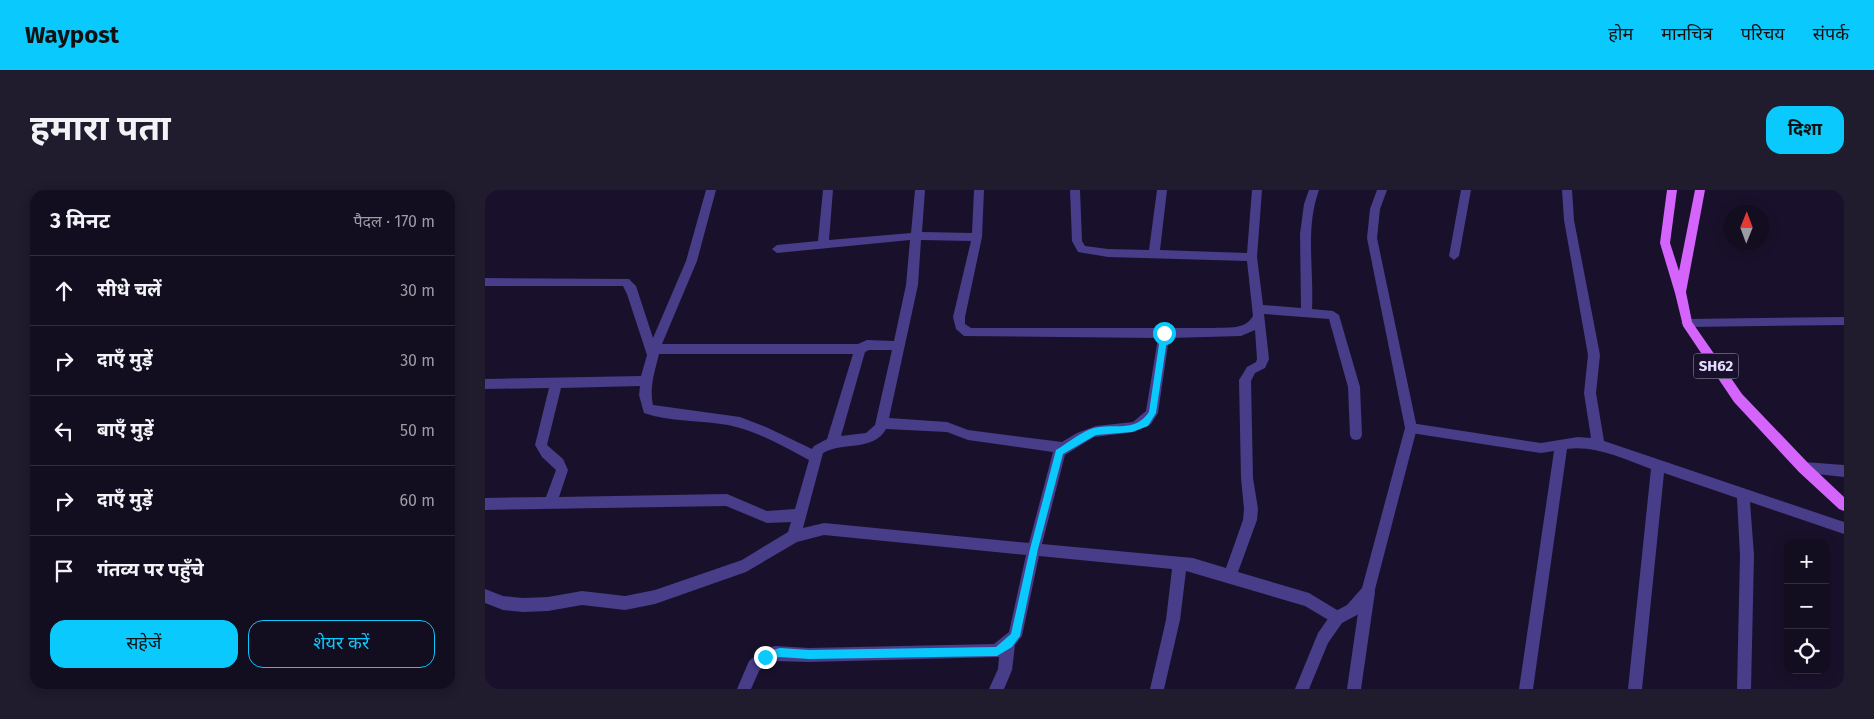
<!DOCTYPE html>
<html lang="hi">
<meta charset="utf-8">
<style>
:root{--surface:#130d20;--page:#201b2d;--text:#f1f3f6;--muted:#9d9ca5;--line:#322d3e;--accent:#0ac9fc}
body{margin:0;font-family:"Fira Sans","Noto Sans Devanagari",sans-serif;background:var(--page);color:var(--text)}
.controls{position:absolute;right:15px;bottom:15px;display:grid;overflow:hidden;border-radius:10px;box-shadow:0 2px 12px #0003}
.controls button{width:45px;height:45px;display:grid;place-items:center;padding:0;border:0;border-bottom:1px solid var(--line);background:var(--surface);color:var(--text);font:25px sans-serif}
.compass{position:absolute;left:1239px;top:15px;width:45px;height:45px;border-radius:50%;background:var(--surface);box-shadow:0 2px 12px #0003;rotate:1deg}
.stop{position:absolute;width:15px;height:15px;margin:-11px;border:4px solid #0ac9fc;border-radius:50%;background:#fff}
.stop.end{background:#0ac9fc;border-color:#fff;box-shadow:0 1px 5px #0008}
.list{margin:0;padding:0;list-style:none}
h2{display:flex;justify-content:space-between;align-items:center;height:65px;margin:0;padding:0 20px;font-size:21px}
h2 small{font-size:16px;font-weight:400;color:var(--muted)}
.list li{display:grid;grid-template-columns:32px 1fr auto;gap:15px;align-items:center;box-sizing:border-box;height:70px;padding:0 20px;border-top:1px solid var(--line)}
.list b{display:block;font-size:19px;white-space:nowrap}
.list em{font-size:16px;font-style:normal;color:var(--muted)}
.actions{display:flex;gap:10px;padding:15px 20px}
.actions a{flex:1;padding:11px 0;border:1px solid var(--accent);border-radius:15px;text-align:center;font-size:18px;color:var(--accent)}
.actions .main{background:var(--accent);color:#111}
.icon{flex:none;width:28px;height:28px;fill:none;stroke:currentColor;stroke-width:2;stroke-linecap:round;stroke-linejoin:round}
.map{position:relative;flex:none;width:1359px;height:499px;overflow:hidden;border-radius:15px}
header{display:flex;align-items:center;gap:30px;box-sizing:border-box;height:70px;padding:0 25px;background:var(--accent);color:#111}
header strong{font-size:24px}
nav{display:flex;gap:28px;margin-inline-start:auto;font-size:18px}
.intro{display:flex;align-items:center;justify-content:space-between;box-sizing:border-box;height:120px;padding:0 30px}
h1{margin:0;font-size:35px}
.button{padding:12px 22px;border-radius:15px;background:var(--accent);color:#111;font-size:18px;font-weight:700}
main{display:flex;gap:30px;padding:0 30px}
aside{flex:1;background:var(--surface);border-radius:15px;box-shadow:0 2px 12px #0003}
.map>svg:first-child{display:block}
</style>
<header>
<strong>Waypost</strong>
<nav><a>होम</a><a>मानचित्र</a><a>परिचय</a><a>संपर्क</a></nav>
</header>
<div class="intro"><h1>हमारा पता</h1><a class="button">दिशा</a></div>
<main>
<aside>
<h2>3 मिनट<small>पैदल · 170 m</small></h2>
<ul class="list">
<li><svg class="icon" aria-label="ahead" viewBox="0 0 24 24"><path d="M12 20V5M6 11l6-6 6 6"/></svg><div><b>सीधे चलें</b></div><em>30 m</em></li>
<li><svg class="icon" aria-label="right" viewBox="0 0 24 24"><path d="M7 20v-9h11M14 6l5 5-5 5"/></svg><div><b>दाएँ मुड़ें</b></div><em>30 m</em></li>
<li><svg class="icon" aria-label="left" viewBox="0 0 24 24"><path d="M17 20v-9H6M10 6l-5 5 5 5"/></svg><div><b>बाएँ मुड़ें</b></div><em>50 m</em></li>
<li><svg class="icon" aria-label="right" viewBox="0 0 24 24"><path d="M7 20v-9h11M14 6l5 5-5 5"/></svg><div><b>दाएँ मुड़ें</b></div><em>60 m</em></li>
<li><svg class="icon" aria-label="arrive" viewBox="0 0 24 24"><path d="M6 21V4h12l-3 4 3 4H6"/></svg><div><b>गंतव्य पर पहुँचे</b></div></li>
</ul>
<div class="actions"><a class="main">सहेजें</a><a>शेयर करें</a></div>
</aside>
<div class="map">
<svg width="1359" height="499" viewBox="0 0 1359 499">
<rect width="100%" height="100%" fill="#19112b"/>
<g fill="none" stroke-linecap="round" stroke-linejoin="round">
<path fill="#483d89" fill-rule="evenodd" d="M221,0H231L212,71L177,154H373L382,150L409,151L421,95L425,50L292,63L287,59L292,55L333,51L338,0H348L344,50L426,43L430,0H440L437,42L487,43L489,0H499L497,47L480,127V134L486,138H729C744,137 760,140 768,126L762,71L623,67L593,62L587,51L585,0H595L597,51L600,56L623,59L664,60L672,0H682L675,60L762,63L767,0H777L772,67L778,115L816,118L815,44L819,14L824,0H834C820,39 829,78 827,119L848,121L854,125L875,197L877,245L875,249L871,250L867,249L865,245L863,197L844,129L779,124L784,169L780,178L770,183L766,191L768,288L773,319L772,330L753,382L824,403L857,423L859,428L857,433L852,435L820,416L701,381L695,430L679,499H665L681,430L687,379L554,366L537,446L530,455L527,480L519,499H504L513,479L514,467L324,472L290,471L280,475L274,481L266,499H252L264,471L277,460L290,456L324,458L509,454L524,442L541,365L339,345L312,352L261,382L170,414L140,420L97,415L63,421L38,422L18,420L0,413V399L18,406L38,408L63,407L97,401L140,406L170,400L257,370L303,342L306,332L282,333L241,316L0,320V308L61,307L71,280L57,267L50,255L64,198L0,199V189L156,186L162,165L142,104L138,96H0V88L144,89L151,96L168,148L201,71ZM436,50L486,51L468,127L471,139L479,146L673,148L661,221L648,232L611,236L592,243L577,252L483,240L462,232L404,228L433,95ZM770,140L772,169L771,172L762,177L754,190L756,288L759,319L758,330L741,378L708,368L557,354L580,265L609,247L649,242L666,234L673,223L684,148L756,146ZM384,160H407L390,235L381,243L356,246L380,162ZM174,164H368L342,249L329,256L327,259L281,237L255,227L168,215C164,197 170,181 174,164ZM155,196L154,205L159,223C185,232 215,230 243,235C272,241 298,256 324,270L310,319L282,321L242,304L74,307L83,280L78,269L62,255L76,198ZM401,239L462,242L483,250L568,262L544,353L339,333L318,338L338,263C359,251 388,262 401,239Z
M976,0H986L974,66L969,70L964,66Z
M1077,0H1087L1089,30L1115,165L1111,203L1119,251L1359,332V344L1265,312L1269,365L1266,499H1252L1255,365L1252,308L1179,283L1157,499H1143L1166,279C1139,269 1110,255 1082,259L1048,499H1034L1069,261L1056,263L926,243L922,242L920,238L922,234L926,233L1056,253L1093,247L1106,248L1099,203L1103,165L1079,30Z
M1359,127V135L1202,137L1196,133L1202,129Z
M1319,272L1359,275V287L1314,282L1313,278L1314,274Z
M883,395L888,397L890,402L876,499H862L876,402L878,397Z"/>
<path fill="#483d89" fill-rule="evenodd" d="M892,0H902L895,19L892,48L932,238L888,407L872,425L857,433L843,453L824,499H810L833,443L847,423L862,415L877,398L920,238L882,48L885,19Z"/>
<path fill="#d564fd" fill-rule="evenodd" d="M1182,0H1192L1185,53L1194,81L1210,0H1220L1201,102L1207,132L1257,204L1324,274L1359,307V321L1354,319L1314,282L1249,212L1198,136L1190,103L1175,53Z"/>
</g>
<path fill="#0ac9fc" d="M676,141L683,143L671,223L663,236L647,242L611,245L578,264L553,359L535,446L527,457L512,466L324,469L295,467L280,471L277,470V463L295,458L324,460L511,457L526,444L545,359L571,260C583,253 597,241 609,238C630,233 650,243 664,222Z"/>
<g text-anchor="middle" stroke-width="4" stroke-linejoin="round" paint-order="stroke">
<rect fill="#19112b" stroke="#a79fbf" stroke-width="1" x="1208.5" y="163.5" width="45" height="25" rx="4"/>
<g font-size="15" font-weight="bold" fill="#e4dcff">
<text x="1231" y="181">SH62</text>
</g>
</g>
</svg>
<div class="controls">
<button>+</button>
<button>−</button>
<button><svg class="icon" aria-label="locate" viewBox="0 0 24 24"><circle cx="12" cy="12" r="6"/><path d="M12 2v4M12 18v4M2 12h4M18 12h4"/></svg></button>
</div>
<svg class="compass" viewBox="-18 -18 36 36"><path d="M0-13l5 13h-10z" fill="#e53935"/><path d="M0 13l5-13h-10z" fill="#9d9ca5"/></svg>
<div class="stop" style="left:679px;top:143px"></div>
<div class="stop end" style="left:280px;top:467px"></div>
</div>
</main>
